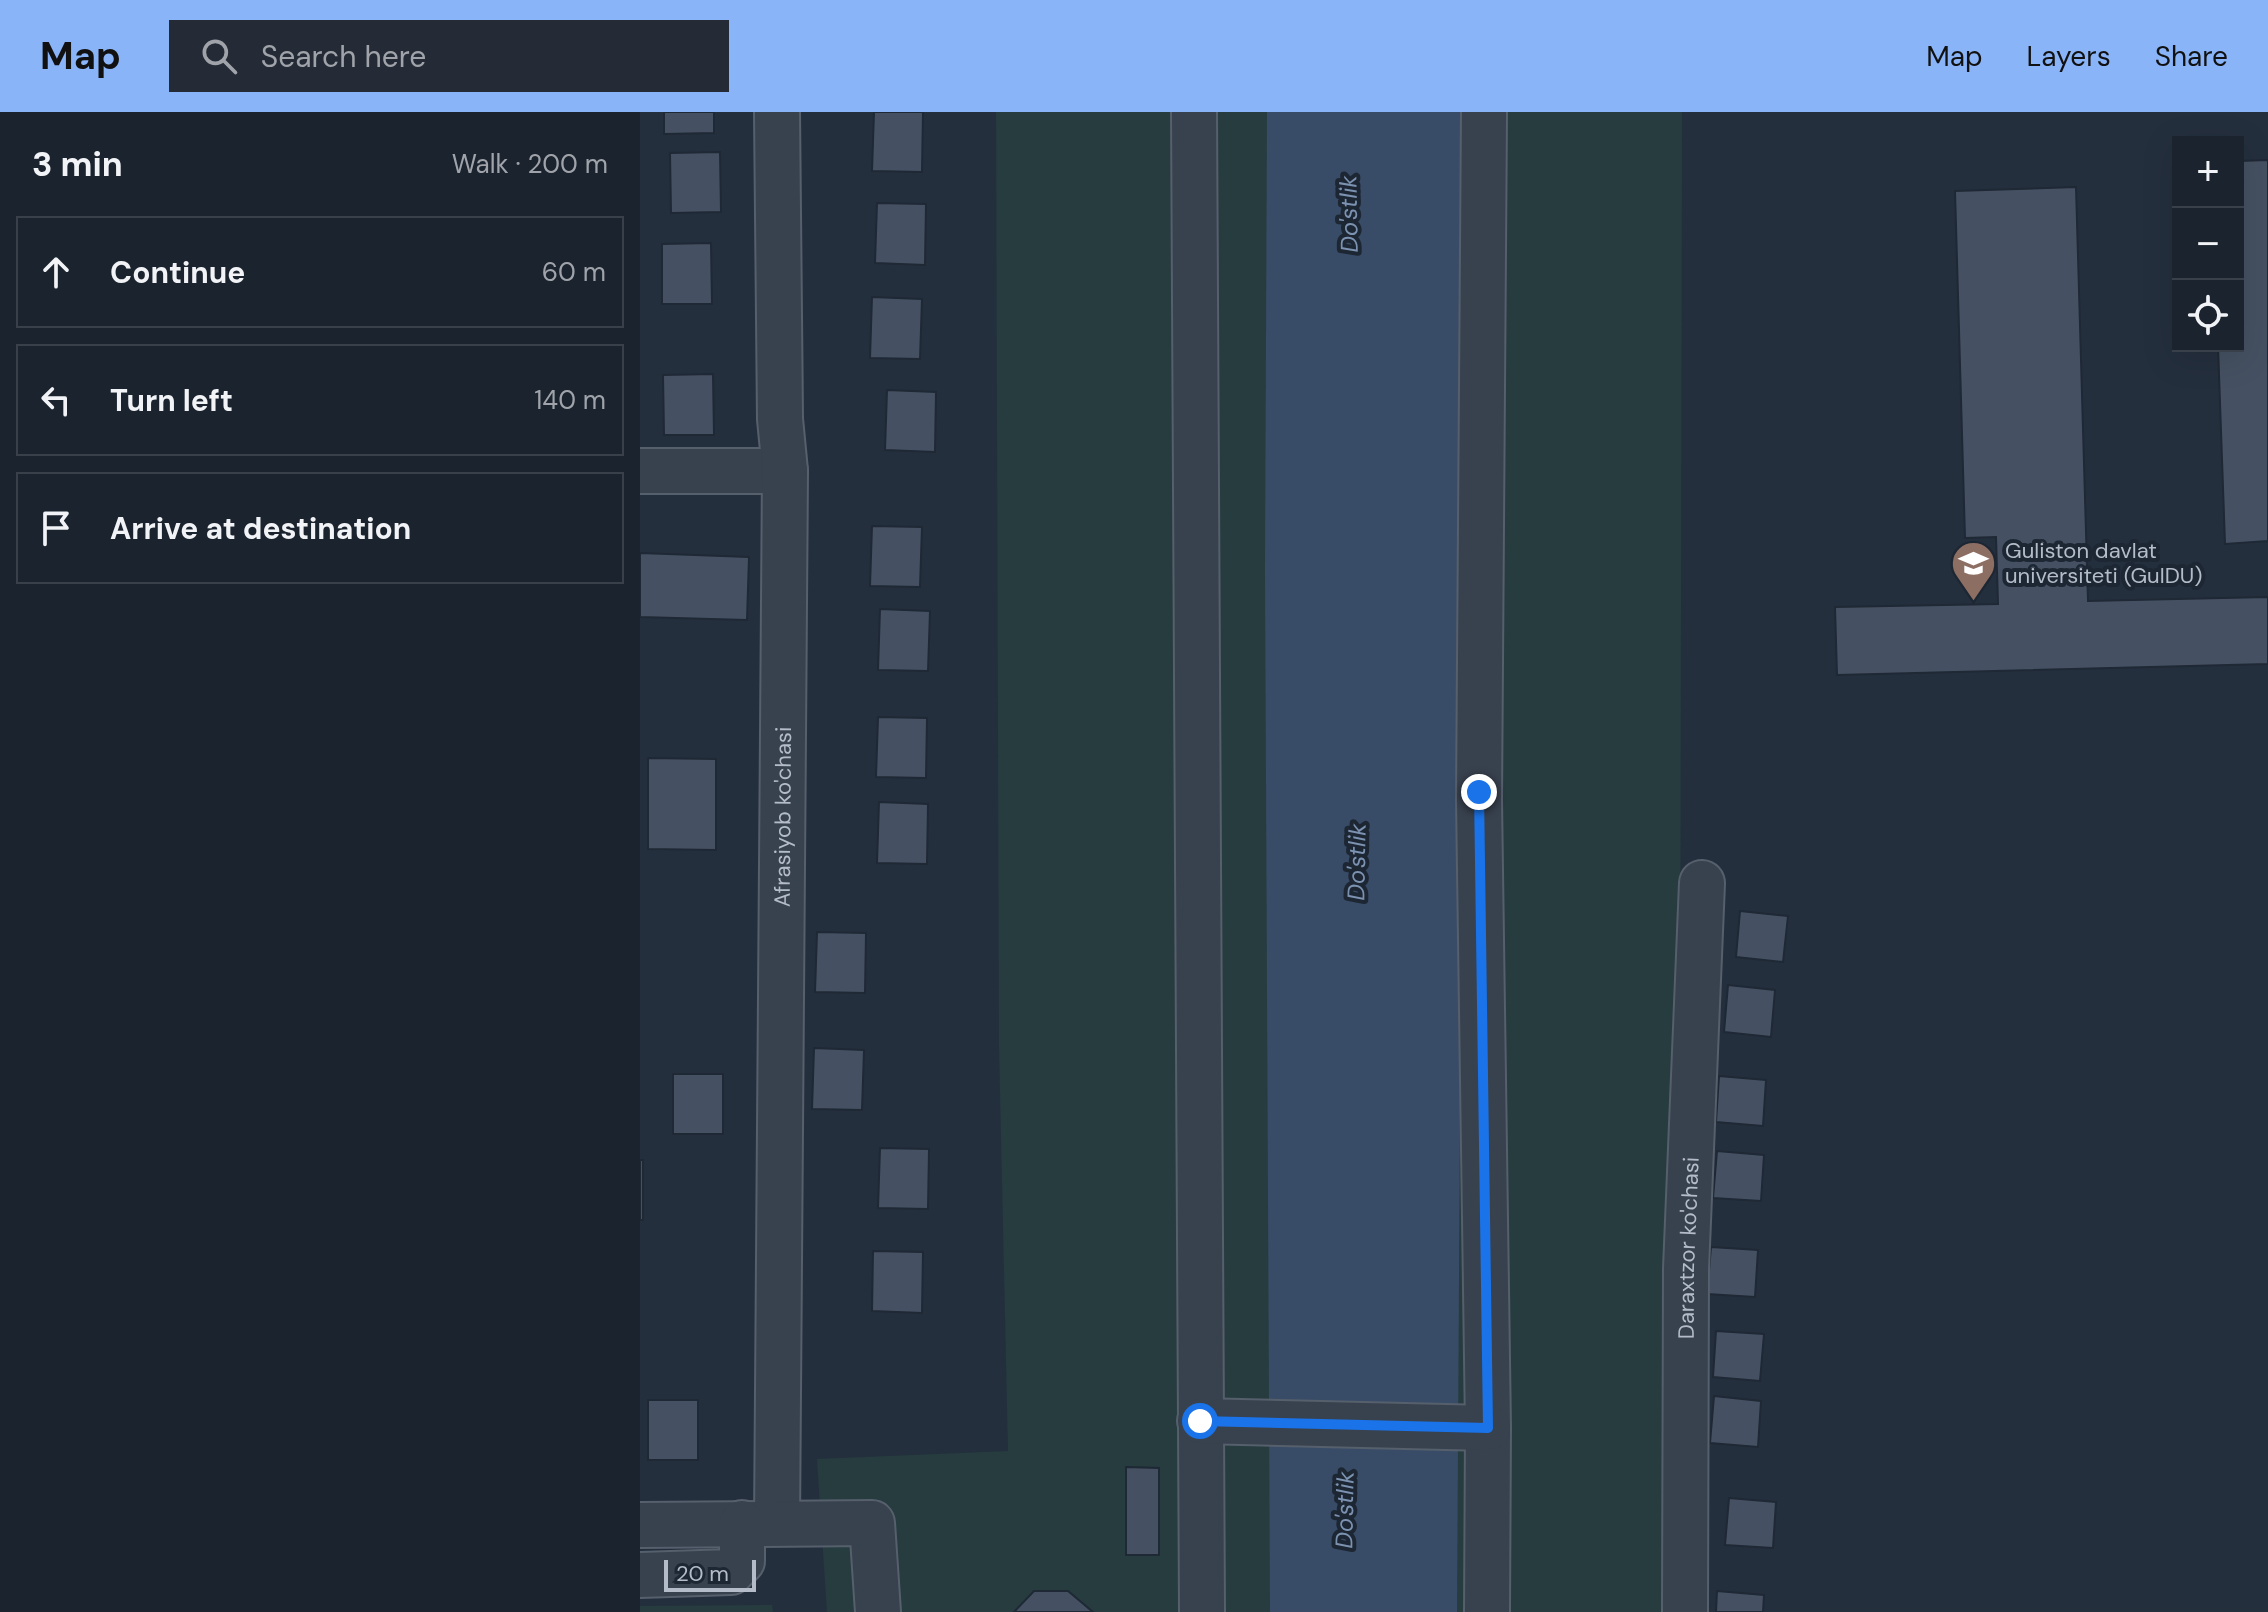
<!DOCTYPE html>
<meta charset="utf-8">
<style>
:root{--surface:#1b232e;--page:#242b36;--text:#f1f3f6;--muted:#a0a4aa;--line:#39404a;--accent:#8ab4f8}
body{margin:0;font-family:"DM Sans",sans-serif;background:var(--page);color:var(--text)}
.controls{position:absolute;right:24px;top:24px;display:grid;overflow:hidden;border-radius:0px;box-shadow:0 8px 32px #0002}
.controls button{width:72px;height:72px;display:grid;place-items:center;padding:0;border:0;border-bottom:2px solid var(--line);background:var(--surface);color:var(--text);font:40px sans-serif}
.scale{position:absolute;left:24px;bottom:20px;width:92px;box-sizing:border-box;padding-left:8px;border:4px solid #b4bcc9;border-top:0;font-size:22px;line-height:28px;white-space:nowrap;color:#b4bcc9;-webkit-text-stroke:6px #1d2633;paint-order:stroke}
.stop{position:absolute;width:24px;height:24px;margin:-18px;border:6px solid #1a73e8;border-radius:50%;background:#fff}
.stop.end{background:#1a73e8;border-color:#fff;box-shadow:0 2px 8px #0008}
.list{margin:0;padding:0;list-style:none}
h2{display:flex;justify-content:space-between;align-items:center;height:104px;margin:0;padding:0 32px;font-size:34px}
h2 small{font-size:26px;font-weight:400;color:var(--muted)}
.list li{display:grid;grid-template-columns:52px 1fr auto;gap:24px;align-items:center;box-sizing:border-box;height:112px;margin:0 16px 16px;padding:0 16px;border:2px solid var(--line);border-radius:0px}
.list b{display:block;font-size:30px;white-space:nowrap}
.list em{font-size:26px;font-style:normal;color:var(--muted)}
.icon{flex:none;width:44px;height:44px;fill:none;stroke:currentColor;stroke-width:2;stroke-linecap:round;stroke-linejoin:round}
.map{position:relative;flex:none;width:1628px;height:1500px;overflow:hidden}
header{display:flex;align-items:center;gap:48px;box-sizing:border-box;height:112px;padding:0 40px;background:var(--accent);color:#111}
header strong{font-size:38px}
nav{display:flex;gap:44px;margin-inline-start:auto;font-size:28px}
.search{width:560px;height:72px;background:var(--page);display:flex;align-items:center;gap:20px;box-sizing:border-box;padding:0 28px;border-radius:0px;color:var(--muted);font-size:30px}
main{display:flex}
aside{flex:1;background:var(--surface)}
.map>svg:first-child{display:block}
</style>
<header>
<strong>Map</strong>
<div class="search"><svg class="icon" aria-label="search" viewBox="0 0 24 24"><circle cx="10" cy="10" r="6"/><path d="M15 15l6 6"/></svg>Search here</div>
<nav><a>Map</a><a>Layers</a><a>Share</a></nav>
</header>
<main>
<aside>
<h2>3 min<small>Walk · 200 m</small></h2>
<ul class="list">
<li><svg class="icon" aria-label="ahead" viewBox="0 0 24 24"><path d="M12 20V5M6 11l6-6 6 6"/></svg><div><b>Continue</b></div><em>60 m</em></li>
<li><svg class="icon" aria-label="left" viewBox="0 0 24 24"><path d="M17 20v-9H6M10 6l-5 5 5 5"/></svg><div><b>Turn left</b></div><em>140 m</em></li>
<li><svg class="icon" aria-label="arrive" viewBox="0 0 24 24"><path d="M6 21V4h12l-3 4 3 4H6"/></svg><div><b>Arrive at destination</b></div></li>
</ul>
</aside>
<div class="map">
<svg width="1628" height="1500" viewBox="0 0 1628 1500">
<rect width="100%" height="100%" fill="#242f3e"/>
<path fill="#263c3f" d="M356,0H1042L1039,1500H187L177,1347L368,1339L359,934Z
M132,1493L133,1500H0V1494Z"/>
<path fill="#394c67" d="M627,0H826L817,1500H630L625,457Z"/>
<path fill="#455162" stroke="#1f2835" stroke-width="2" d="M24,0H74V21L24,22Z
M234,0H283L282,60L232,59Z
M80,40L81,100L31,101L30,41Z
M1628,48V429L1585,432L1578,234H1598V49Z
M1436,75L1448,489L1628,485V552L1197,563L1195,495L1358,492L1356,425L1325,426L1315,79Z
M237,91L286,92L285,153L235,151Z
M71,131L72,192H22V132Z
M232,185L282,187L280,247L230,246Z
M73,262L74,323H24L23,263Z
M247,278L296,280L295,340L245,338Z
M232,414L282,415L280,475L230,474Z
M0,441L109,445L107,508L0,505Z
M240,497L290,499L288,559L238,558Z
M238,605L287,606L286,666L236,665Z
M8,646L76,647V738L8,737Z
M239,690L288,692L287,752L237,751Z
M1100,799L1148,804L1143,850L1096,845Z
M177,820L226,821L225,881L175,880Z
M1088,873L1135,878L1131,925L1084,920Z
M174,936L224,938L222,998L172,997Z
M33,962H83V1022H33Z
M1079,964L1126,968L1123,1014L1076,1010Z
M240,1036L289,1037L288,1097L238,1096Z
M1077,1039L1124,1043L1121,1089L1073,1086Z
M0,1048H3V1108H0Z
M1071,1135L1118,1138L1115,1185L1067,1182Z
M233,1139L283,1140L282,1201L232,1199Z
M1076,1219L1124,1222L1120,1269L1073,1265Z
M1074,1284L1121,1289L1118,1335L1070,1331Z
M8,1288H58V1348H8Z
M486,1355L519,1356V1443H486Z
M1089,1386L1136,1390L1133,1436L1085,1433Z
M394,1479H428L453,1500H374Z
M1077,1479L1124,1483L1123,1500H1076Z"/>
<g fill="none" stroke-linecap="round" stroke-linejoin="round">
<defs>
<g id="minor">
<path d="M554,0L562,1500"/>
<path d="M844,0L839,688L848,1316L847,1500"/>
<path d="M0,359H145"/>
<path d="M560,1309L848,1316"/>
<path id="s1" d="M137,1411L145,359L140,307L137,0"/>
<path d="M0,1413L232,1411L238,1500"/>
<path d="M0,1463L91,1460L102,1449V1411"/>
<path id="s2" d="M1045,1500L1046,1157L1062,771"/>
</g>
</defs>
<use href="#minor" stroke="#565f6c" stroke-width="48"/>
<use href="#minor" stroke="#38414e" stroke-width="44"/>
</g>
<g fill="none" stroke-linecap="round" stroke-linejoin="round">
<path stroke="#1a73e8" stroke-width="10" d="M560,1309L848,1316L839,680"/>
</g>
<defs>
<symbol id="university-pin" viewBox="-11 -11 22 30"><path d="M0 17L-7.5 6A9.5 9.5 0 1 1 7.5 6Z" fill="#8d6e63" stroke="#1d2633"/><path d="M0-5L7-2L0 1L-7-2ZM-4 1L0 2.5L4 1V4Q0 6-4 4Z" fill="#fff"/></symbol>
</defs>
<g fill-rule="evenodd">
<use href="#university-pin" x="1308" y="426" width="51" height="69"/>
</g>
<g text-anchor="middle" stroke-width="8" stroke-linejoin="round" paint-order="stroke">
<g font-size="22" fill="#b4bcc9" stroke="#1d2633" text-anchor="start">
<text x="1365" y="446">Guliston davlat<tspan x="1365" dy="25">universiteti (GulDU)</tspan></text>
</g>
<g font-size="22" fill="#b4bcc9" stroke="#1d2633">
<text dy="8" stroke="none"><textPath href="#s1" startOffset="706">Afrasiyob ko'chasi</textPath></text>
<text dy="8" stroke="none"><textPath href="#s2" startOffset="364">Daraxtzor ko'chasi</textPath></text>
</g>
<g font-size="24" font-style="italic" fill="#7c92b1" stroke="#1d2633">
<text transform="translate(709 102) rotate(-91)" y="8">Do'stlik</text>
<text transform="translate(717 750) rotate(-89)" y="8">Do'stlik</text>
<text transform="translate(705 1398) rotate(-89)" y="8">Do'stlik</text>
</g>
</g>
</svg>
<div class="controls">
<button>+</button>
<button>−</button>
<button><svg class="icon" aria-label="locate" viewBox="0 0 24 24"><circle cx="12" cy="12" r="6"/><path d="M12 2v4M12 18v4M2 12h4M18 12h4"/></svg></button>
</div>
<div class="scale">20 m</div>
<div class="stop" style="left:560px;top:1309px"></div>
<div class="stop end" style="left:839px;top:680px"></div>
</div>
</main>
